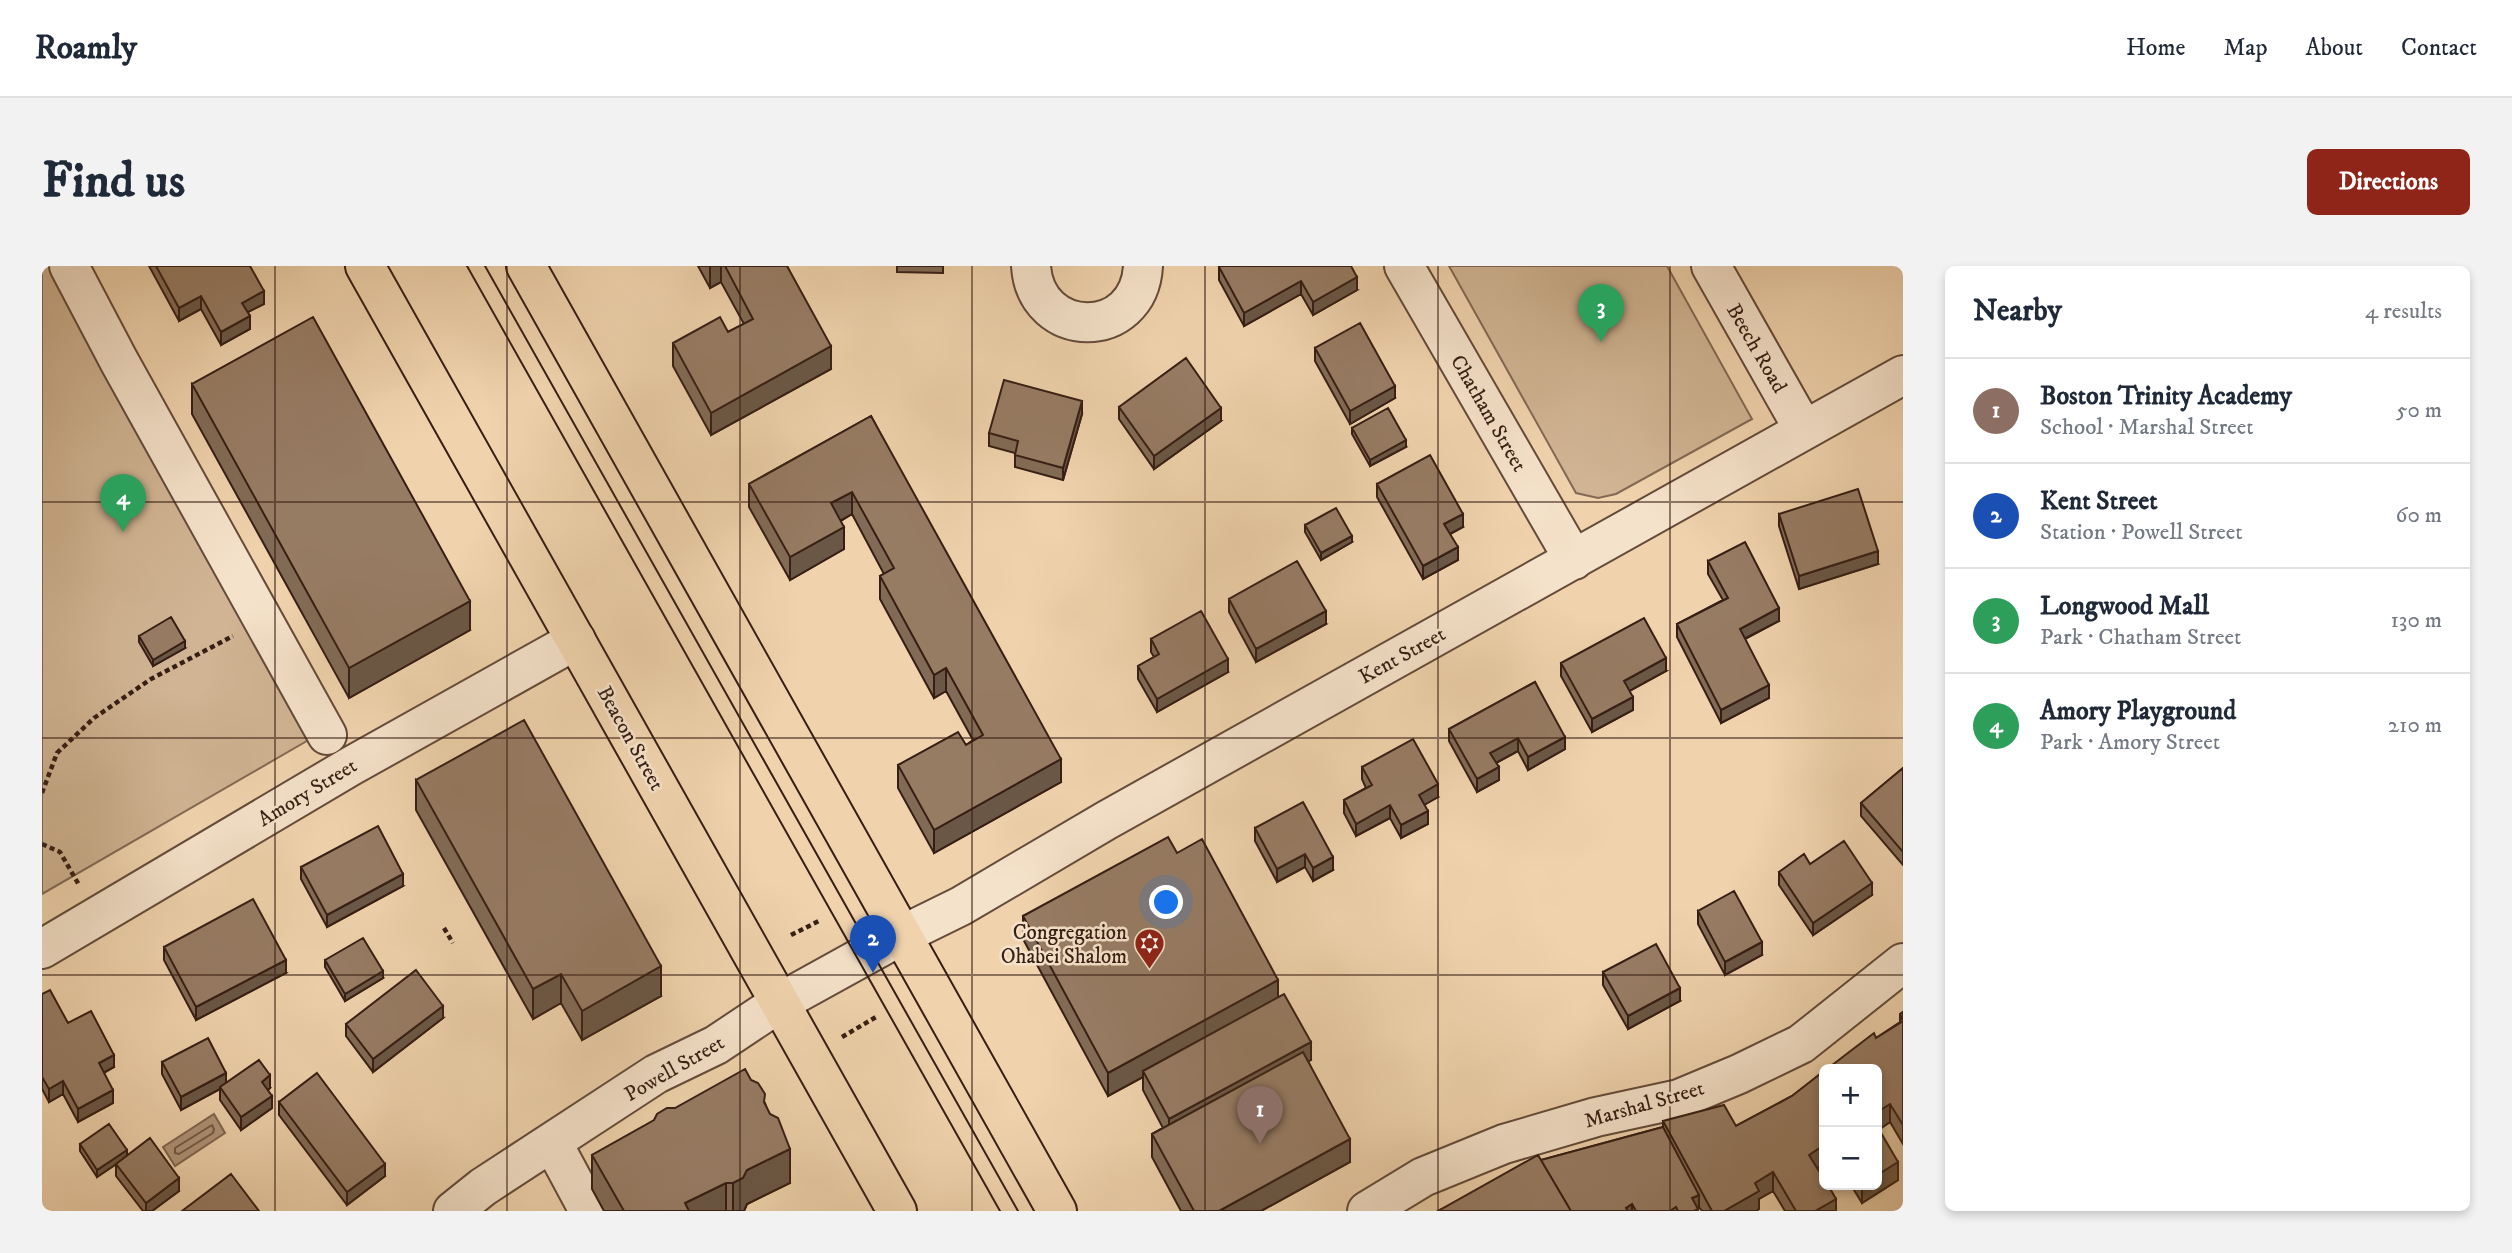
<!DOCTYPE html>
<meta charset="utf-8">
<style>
:root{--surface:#fff;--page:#f2f2f3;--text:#1f2937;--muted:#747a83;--line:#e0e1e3;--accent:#8f2418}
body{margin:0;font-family:"IM FELL DW Pica",serif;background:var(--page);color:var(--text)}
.controls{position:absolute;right:21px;bottom:21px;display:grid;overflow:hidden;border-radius:10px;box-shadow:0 4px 10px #0003}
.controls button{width:63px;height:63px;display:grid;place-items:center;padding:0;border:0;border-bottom:2px solid var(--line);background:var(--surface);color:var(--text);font:35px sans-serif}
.you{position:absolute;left:1125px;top:637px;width:24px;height:24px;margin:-18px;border:5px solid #fff;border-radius:50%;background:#1a73e8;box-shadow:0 0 0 10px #1a73e833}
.badge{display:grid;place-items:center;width:46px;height:46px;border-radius:50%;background:var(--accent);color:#fff;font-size:23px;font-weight:700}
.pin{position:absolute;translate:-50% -58px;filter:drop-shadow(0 2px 4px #0008)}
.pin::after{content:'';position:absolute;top:37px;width:24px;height:21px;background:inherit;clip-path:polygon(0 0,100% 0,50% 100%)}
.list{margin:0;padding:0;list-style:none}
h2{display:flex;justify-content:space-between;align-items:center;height:91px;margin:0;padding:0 28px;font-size:30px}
h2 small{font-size:23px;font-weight:400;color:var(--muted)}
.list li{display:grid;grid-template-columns:46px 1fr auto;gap:21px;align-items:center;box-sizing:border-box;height:105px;padding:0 28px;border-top:2px solid var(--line)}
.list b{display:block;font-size:26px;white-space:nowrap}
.list p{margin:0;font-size:23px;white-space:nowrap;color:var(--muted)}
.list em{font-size:23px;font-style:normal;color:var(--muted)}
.map{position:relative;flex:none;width:1861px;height:945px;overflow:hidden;border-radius:10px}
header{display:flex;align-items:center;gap:42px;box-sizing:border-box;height:98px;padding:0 35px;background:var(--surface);border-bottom:2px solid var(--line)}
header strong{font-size:33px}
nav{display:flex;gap:38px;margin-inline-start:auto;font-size:24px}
.intro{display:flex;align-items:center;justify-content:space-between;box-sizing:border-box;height:168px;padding:0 42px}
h1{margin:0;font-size:49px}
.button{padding:18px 32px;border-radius:10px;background:var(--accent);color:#fff;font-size:24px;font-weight:700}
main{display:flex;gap:42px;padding:0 42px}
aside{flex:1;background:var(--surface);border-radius:10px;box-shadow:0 4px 10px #0003}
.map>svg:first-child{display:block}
</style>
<header>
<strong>Roamly</strong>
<nav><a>Home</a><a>Map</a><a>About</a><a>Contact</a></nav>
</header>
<div class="intro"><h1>Find us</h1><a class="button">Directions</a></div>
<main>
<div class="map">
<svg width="1861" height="945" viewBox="0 0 1861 945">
<rect width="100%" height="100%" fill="#f0d3ad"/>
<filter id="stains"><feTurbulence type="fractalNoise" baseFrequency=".00286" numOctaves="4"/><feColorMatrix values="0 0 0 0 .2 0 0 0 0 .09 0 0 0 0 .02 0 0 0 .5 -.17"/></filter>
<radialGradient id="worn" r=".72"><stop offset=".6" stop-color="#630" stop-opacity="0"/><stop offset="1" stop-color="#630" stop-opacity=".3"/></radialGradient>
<path fill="#d0b493" stroke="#836954" stroke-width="2" d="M0,0H10L277,468L0,628Z
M1407,0H1625L1710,153L1574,228L1556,232L1534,227Z"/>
<path fill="#b19579" stroke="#806551" stroke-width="2" d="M172,848L183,867L133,900L121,881Z"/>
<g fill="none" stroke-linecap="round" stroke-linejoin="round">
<path stroke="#745a46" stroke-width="2" d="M170,859L172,863L171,867L137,888L133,887V882Z"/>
<defs>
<path id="minor" d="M27,0L77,95L285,469
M989,0C994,75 1097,75 1101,0
M1362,0L1532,294
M1669,0L1762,164
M0,683L309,500L534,374
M510,876L547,945
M411,945L441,921L614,808L674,779L737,737L860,669L919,640L1065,554L1861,109
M1325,945L1381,911L1462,878L1554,851L1637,833L1697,808L1759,778L1861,697"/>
<path id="major" d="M323,0L855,945
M484,0L1015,945"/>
</defs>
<use href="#minor" stroke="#644b3a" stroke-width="42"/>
<use href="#major" stroke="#361e14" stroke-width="42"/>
<path stroke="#361e14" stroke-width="4.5" stroke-dasharray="5 3.5" stroke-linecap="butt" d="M0,527L15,487L52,452L109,413L191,370
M0,578L18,586L37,619
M402,662L411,677
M749,669L779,654
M800,771L834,751"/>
<use href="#minor" stroke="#f5e2ca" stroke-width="38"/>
<use href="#major" stroke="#f0d3ad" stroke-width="38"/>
<path stroke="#361e14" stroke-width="2" d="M425,0L958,945
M443,0L976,945"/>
</g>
<path fill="#826b56" stroke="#361e14" stroke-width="2" d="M107,0H208L222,38L206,46L208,63L179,79L159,43L137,55Z
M656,0H745L789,103L669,169L631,100V77L686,66L702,58L679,16L668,22Z
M855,0H901V7L855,6Z
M1177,1L1315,24L1271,49L1259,28L1202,60L1177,14Z
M1273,82L1353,132L1308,158L1273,95Z
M150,118L428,364L307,432L150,148Z
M1077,141L1179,155L1112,203L1077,153Z
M1040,148L1021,214L973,201V187L947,180V167Z
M829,150L1019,516L892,587L856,522V499L924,479L931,474L904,425L892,432L838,333V310L842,308L810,248L799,255L802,283L748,314L707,241V218Z
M1310,162L1364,181L1328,200L1310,168Z
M1335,218L1421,261L1408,268L1416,294L1381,313L1335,231Z
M1737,248L1836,298L1757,323L1737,260Z
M1263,259L1310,276L1279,294L1263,266Z
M1666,295L1737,355L1703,373L1727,432L1679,457L1635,371V358L1681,334L1666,308Z
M1187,333L1284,358L1214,396L1187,346Z
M97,370L143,382L111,400L97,376Z
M1109,373L1186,406L1115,446L1096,413V400L1112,391L1109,386Z
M1519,397L1624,405L1587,425L1591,444L1550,466L1519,410Z
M1493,416L1523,483L1486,504L1476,485L1454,497L1457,514L1435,526L1407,475V463Z
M1320,501L1396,531L1382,538L1386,558L1359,572L1348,552L1314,570L1302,547V534L1324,522L1320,513Z
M1861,502V599L1819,550V537Z
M374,514L619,730L540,774L519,737L491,753L374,544Z
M1213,562L1291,604L1271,615L1263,601L1235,616L1213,575Z
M1135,587L1236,731L1269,794L1266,795L1308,896L1219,945H1139L1110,891V868L1121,862L1101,824V811L1066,830L981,673V650Z
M1768,598L1830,629L1771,669L1737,619V606Z
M259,601L361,620L285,661L259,613Z
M1656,645L1720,689L1683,709L1656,658Z
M122,681L244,707L154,754L122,694Z
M283,694L341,712L303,735L283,701Z
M1561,706L1638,735L1586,763L1561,719Z
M0,728L26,757L72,801L62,807L71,837L36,856L21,828L7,836L0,823Z
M1861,746V878L1848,856L1837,863L1856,914L1820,937L1809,919H1835L1834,772L1858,756V748Z
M401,752L331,806L304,770V758Z
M120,796L184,817L228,822L226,824L230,842L199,864L178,834V823L139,844L120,808Z
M1782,805V898L1775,902L1794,945H1743L1731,925L1717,933V943L1714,945H1660L1657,941L1655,943L1656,945H1396L1499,894L1621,861V855L1694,860L1750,830Z
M237,836L343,910L305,939L237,849Z
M723,837L748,917L705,938L702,945H562L550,923V889Z
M38,878L85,890L137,925L110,945H101L74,910V898L55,911L38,885Z"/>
<path fill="#6a5746" stroke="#361e14" stroke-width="2" d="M668,0H679V16L668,22Z
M1315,11V24L1271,49V36Z
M1259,15V28L1202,60V47Z
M222,25V38L200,49V37Z
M159,30V43L137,55V42Z
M208,50V63L179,79V66Z
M789,80V103L669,169V147Z
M1353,120V132L1308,158V145Z
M1040,135V148L1021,214V202Z
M1179,142V155L1112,203V190Z
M1364,174V181L1328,200V194Z
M810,226V248L789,260V237Z
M1421,248V261L1402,271V258Z
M802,261V283L748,314V291Z
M1310,270V276L1279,294V287Z
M1416,281V294L1381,313V300Z
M1836,285V298L1757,323V310Z
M428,335V364L307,432V402Z
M1737,342V355L1698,375V363Z
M1284,345V358L1214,396V383Z
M143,375V382L111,400V394Z
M1624,392V405L1582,428V415Z
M1186,393V406L1115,446V433Z
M904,402V425L892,432V409Z
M1727,419V432L1679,457V444Z
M1591,431V444L1550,466V453Z
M1523,471V483L1486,504V491Z
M1476,472V485L1448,500V487Z
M1019,493V516L892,587V564Z
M1457,501V514L1435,526V513Z
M1396,518V531L1377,542V529Z
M1348,539V552L1314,570V558Z
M1386,545V558L1359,572V559Z
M1263,588V601L1235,616V603Z
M1291,591V604L1271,615V602Z
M361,608V620L285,661V649Z
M1830,617V629L1771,669V657Z
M1720,676V689L1683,709V696Z
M244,694V707L154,754V741Z
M619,700V730L540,774V745Z
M341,705V712L303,735V728Z
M519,708V737L491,753V723Z
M1236,714V737L1101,805V811L1066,830V807Z
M1638,722V735L1586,763V750Z
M401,740V752L331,806V793Z
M1269,776V794L1127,871V853Z
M72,789V801L57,809V797Z
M184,807V820L178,821V823L139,844V831Z
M228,809V822L220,828V816Z
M21,815V828L7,836V823Z
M71,824V837L36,856V843Z
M230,830V842L199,864V851Z
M1848,838V856L1835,865V846Z
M1308,873V896L1219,945H1177Z
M1782,879V898L1767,907V889Z
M748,883V917L705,938L702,945H691V917L705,904Z
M85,884V891L55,911V904Z
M1856,896V914L1820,937V919H1835V909Z
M343,898V910L305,939V926Z
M1731,906V925L1717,933V943L1714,945H1682L1713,917Z
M137,912V925L110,945H104V937Z
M684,917V945H643V937Z
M1657,929V941L1650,945V932Z
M1794,933V945H1773Z
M1590,938V945H1584V942Z"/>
<path fill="#977c64" stroke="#361e14" stroke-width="2" d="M114,0H208L222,25L200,37L208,50L179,66L159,30L137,42Z
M683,0H745L789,80L669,147L631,77L678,51L686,66L711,53Z
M1179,0H1309L1315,11L1271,36L1259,15L1202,47L1177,1Z
M271,51L428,335L307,402L150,118Z
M1318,57L1353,120L1308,145L1273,82Z
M1144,92L1179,142L1112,190L1077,141Z
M962,114L1040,135L1021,202L973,189L976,175L947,167Z
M1346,142L1364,174L1328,194L1310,162Z
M829,150L1019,493L892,564L856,499L916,466L924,479L941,469L904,402L892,409L838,310L852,302L810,226L789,237L802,261L748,291L707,218Z
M1388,189L1421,248L1402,258L1416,281L1381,300L1335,218Z
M1816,223L1836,285L1757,310L1737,248Z
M1294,242L1310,270L1279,287L1263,259Z
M1703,276L1737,342L1698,363L1727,419L1679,444L1635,358L1686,332L1666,295Z
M1255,295L1284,345L1214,383L1187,333Z
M1159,345L1186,393L1115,433L1096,400L1117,388L1109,373Z
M129,351L143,375L111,394L97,370Z
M1602,352L1624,392L1582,415L1591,431L1550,453L1519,397Z
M1493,416L1523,471L1486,491L1476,472L1448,487L1457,501L1435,513L1407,463Z
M482,454L619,700L540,745L519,708L491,723L374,514Z
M1371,473L1396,518L1377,529L1386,545L1359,559L1348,539L1314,558L1302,534L1330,519L1320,501Z
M1861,502V586L1819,537Z
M1261,536L1291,591L1271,602L1263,588L1235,603L1213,562Z
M336,560L361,608L285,649L259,601Z
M1126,571L1135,587L1160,573L1236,714L1066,807L981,650Z
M1802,575L1830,617L1771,657L1737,606L1762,588L1768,598Z
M1692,625L1720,676L1683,696L1656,645Z
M211,633L244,694L154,741L122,681Z
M321,672L341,705L303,728L283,694Z
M1614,678L1638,722L1586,750L1561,706Z
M374,704L401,740L331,793L304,758Z
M8,724L26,757L49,745L72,789L57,797L71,824L36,843L21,815L7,823L0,811V728Z
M1242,728L1269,776L1127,853L1101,805Z
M1861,746V859L1848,838L1835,846V803H1785L1832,767L1834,772L1861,755L1858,748Z
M166,772L184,807L139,831L120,796Z
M1261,786L1308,873L1177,945H1152L1110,868Z
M217,794L228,809L220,816L230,830L199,851L178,821Z
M703,803L709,814L716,817L723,828L722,836L728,848L736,852L748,883L705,904L701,912L691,917H684L643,937L647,945H582L550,889L612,854L615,848L625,842H633Z
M1782,805V879L1767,889L1782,913V919H1786L1794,933L1773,945H1754L1731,906L1713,917L1717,925L1682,945H1670L1621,855L1682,839L1694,860L1750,830Z
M275,807L343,898L305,926L237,836Z
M67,858L85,884L55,904L38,878Z
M1835,860L1856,896L1835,909Z
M1621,861L1657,929L1650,932L1656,943L1652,945H1636L1634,941L1628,945H1594L1590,938L1584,942L1586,945H1529L1499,894Z
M108,872L137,912L104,937L74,898Z
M1496,889L1529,945H1396Z
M189,908L217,945H140Z"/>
<path fill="none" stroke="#361e14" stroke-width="2" stroke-opacity="0.55" d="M233,0V945M465,0V945M698,0V945M930,0V945M1163,0V945M1396,0V945M1628,0V945M0,236H1861M0,472H1861M0,709H1861"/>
<defs>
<symbol id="synagogue-pin" viewBox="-11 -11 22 30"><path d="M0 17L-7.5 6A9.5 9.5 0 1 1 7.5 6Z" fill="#8f2418" stroke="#f5e2ca"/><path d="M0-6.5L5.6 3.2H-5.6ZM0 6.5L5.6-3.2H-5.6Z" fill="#fff"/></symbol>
</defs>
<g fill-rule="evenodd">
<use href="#synagogue-pin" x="1090" y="660" width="35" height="47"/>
</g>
<g text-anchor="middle" stroke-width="5" stroke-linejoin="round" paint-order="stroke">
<g font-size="21" fill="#361e14" stroke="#f5e2ca">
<text transform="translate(1715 82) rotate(60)" y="7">Beech Road</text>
<text transform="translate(1447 147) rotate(60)" y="7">Chatham Street</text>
<text transform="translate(1360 389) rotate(-29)" y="7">Kent Street</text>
<text transform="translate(589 472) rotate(61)" y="7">Beacon Street</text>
<text transform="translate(265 526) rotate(-31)" y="7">Amory Street</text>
<text transform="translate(632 802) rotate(-30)" y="7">Powell Street</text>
<text transform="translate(1602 838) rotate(-16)" y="7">Marshal Street</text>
</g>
<g font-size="21" fill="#361e14" stroke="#f5e2ca" text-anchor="end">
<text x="1085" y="673">Congregation<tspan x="1085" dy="24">Ohabei Shalom</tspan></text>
</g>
</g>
<rect width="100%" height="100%" filter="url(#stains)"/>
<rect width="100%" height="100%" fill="url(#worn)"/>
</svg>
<div class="controls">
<button>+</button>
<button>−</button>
</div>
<div class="you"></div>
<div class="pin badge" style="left:1218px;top:878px;background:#8d6e63">1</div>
<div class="pin badge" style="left:831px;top:707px;background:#1a4fb4">2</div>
<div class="pin badge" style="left:1559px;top:76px;background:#2e9e5b">3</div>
<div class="pin badge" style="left:81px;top:266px;background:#2e9e5b">4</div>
</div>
<aside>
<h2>Nearby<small>4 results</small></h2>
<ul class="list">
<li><span class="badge" style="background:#8d6e63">1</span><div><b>Boston Trinity Academy</b><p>School · Marshal Street</p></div><em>50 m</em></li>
<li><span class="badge" style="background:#1a4fb4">2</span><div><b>Kent Street</b><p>Station · Powell Street</p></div><em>60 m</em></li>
<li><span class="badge" style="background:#2e9e5b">3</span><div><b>Longwood Mall</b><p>Park · Chatham Street</p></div><em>130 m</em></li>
<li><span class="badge" style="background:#2e9e5b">4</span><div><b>Amory Playground</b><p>Park · Amory Street</p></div><em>210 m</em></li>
</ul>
</aside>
</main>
